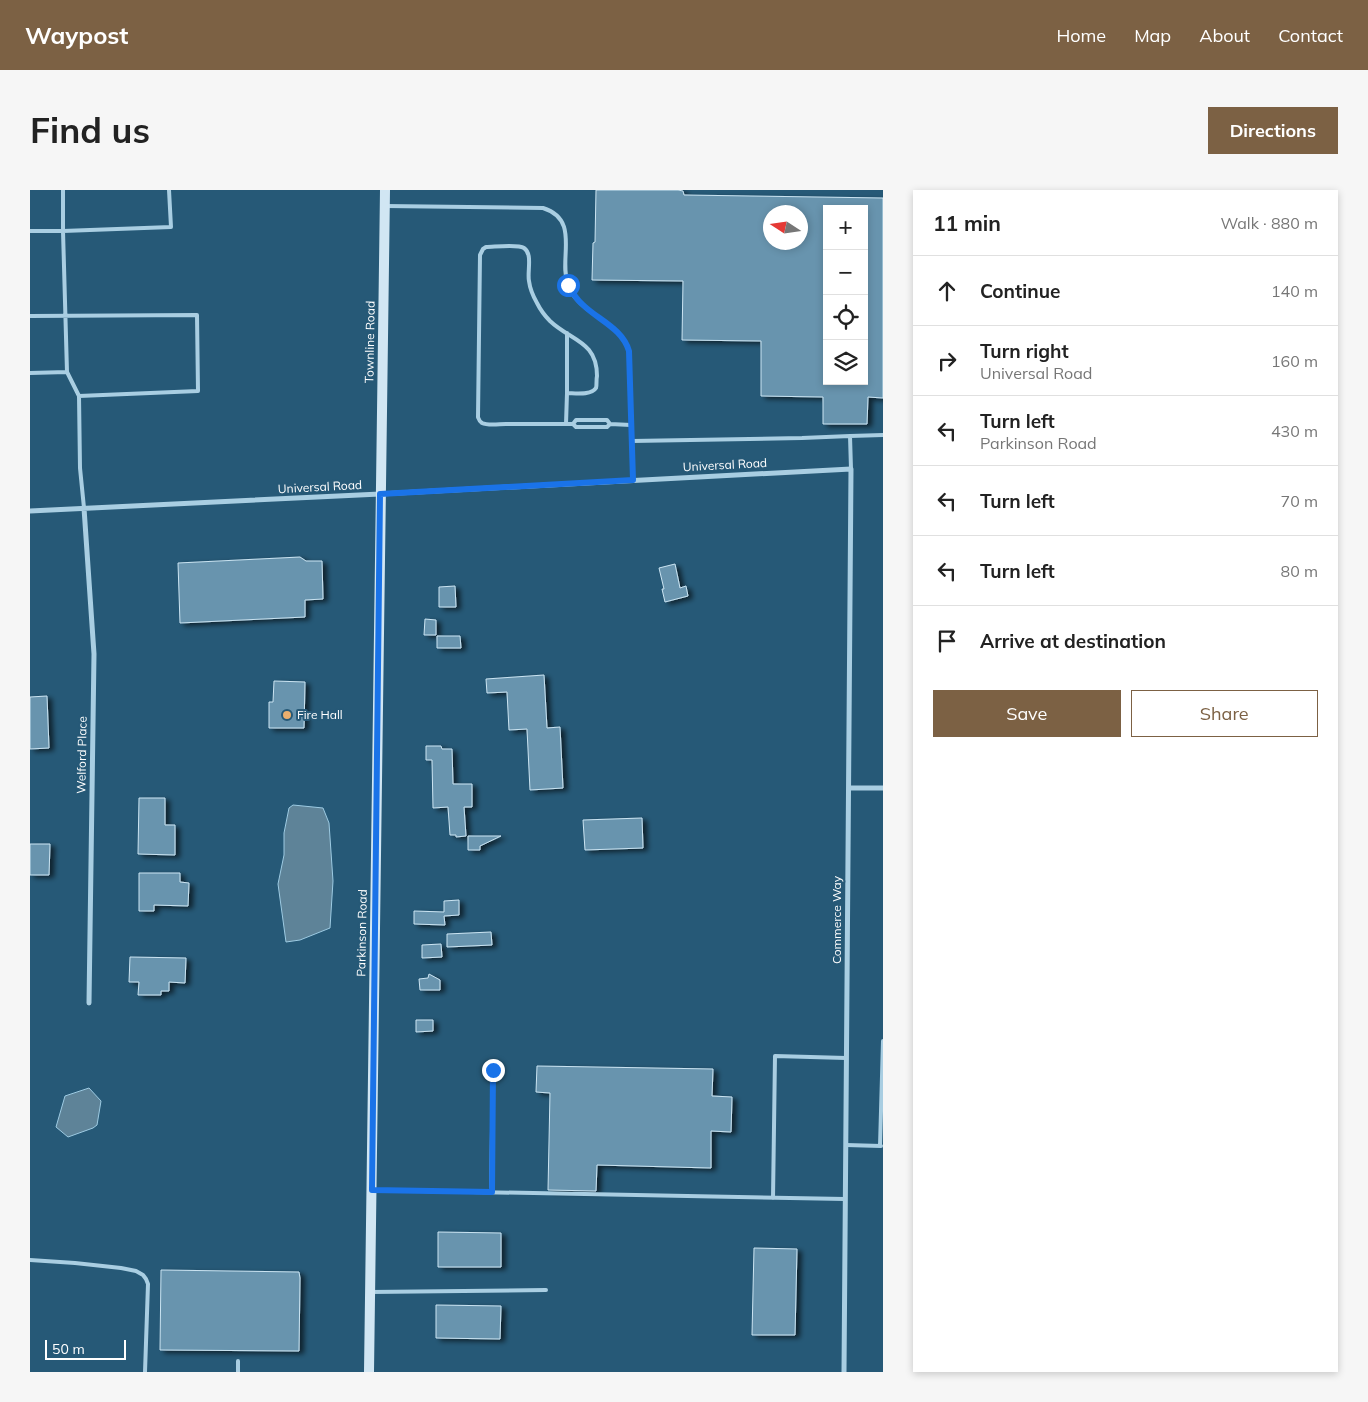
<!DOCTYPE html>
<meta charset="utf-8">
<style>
:root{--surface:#fff;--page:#f6f6f6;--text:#222;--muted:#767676;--line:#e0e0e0;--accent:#7c6144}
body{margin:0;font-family:Mulish,sans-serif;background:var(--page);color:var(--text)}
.controls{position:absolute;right:15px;top:15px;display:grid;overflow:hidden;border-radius:0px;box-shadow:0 2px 8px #0003}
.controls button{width:45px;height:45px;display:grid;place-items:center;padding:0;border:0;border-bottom:1px solid var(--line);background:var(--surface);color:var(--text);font:25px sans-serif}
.compass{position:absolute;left:733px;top:15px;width:45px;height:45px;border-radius:50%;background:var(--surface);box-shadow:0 2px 8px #0003;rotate:282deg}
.scale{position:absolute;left:15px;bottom:12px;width:81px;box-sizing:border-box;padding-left:5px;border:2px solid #fff;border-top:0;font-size:14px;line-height:18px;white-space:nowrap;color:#fff;-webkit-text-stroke:4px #265977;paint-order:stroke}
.stop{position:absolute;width:15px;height:15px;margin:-11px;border:4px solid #1a73e8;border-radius:50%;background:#fff}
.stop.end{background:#1a73e8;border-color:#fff;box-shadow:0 1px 5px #0008}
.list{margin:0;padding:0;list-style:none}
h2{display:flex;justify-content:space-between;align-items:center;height:65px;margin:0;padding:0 20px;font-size:21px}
h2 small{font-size:16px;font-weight:400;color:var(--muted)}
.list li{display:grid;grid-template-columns:32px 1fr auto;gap:15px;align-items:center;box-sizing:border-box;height:70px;padding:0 20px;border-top:1px solid var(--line)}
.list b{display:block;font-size:19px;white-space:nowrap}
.list p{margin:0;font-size:16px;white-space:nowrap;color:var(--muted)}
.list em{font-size:16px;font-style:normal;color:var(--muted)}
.actions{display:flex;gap:10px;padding:15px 20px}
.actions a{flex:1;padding:11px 0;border:1px solid var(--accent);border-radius:0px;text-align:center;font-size:18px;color:var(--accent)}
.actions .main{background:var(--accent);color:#fff}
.icon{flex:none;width:28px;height:28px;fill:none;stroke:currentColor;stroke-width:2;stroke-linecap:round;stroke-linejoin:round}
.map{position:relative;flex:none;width:853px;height:1182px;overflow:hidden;border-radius:0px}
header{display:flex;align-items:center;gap:30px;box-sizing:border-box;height:70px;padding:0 25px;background:var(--accent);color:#fff}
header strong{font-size:24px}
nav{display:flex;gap:28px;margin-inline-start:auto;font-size:18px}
.intro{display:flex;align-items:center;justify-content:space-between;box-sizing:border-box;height:120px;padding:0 30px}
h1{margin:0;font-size:35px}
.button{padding:12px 22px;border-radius:0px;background:var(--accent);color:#fff;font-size:18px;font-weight:700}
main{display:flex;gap:30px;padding:0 30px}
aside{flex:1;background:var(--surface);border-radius:0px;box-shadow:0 2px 8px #0003}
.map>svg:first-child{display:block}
</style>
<header>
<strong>Waypost</strong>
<nav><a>Home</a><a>Map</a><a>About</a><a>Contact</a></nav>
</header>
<div class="intro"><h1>Find us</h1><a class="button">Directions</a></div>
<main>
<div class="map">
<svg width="853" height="1182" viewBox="0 0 853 1182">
<defs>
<filter id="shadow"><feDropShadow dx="4.5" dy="2.5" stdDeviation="2.5" flood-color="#0009"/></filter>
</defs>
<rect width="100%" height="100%" fill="#265977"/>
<path fill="#5e8398" stroke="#9dcbe3" d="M263,615L293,618L299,633L303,691L300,738L270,750L256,752L248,694L254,665V643L259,618Z
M59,898L71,911L67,935L63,938L38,947L26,937L35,906Z"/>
<path fill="#6794ae" stroke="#cbe4f2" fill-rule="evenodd" filter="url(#shadow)" d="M566,0H648L653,1L654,5L853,8V208L838,207L837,234H793V207L731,206V151L652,150L653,91L562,90L563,53L565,52ZM797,19H834V191H797ZM740,22H770V52H740Z
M270,367L276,371H292L293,409L275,410V427L150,433L148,373Z
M645,374L650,398L656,396L658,406L635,412L632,399H634L629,378Z
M425,396L426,417H409V397Z
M395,429L406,430V445H394Z
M407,446H430L431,458H407Z
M514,485L517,538L530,537L533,598L500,600L497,539L479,540L477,502L457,503L456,489Z
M244,491L275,492L274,538H239V512H243Z
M17,506L19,558L0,559V507Z
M396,556H411L412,559H422L423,594H442V617H434L436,646L426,647V645H420L418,617L403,618L402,570H396Z
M109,608H135V635H145V665L108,664Z
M612,628L613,658L555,660L553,630Z
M438,646H471L450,656V660H438Z
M0,654H20L19,685H0Z
M109,683H150V692L159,693L158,716L124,715V721H109Z
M429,710V725L414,726L415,735L384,734V721L414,722V711Z
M461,742L462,755L417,757V744Z
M411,754L412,767L392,768V755Z
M100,767L156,768L155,793L139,792V801H131V805H108L109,792H99Z
M399,784L410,790V800H390L389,789L398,788Z
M386,830H403V841L386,842Z
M507,876L683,879L682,906L702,907L701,942L681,941V978L567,975L566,1001L518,1000L520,903L506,902Z
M408,1042L471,1043V1077H408Z
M724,1058L767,1059L765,1145H722Z
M131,1080L269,1082L270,1088L269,1161L130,1160Z
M406,1115L471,1116L470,1149L406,1148Z"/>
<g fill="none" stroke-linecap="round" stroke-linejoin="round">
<path stroke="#a9cee2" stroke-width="4" d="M33,0V41L141,37L139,0
M355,16L513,18C551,30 528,68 538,95C549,125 589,130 599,161L603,290
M0,41H33L37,182L0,183
M0,126L167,125L168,201L49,206
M37,182L49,206L50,278L54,318
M537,203V143
M536,234L537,203C544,203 561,206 566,198C567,195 566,190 567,186C567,151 541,151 520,131C515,126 510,119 507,113C503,106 500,99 499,91C497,82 503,64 494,58C488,54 464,57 456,57L453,59L450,65L448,227C449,230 449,231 452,233C458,236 469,234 476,234C498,234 521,234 543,234
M580,234L577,230H546L543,234L546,237H577L580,234L601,235
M602,251L772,248L820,246
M821,279L820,246L853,245
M816,955L851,956
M850,956L853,851
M342,1000L815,1009
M461,1002L463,880
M743,1008L745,866L816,868
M0,1070L45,1073L91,1078L106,1081L113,1085L116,1089L118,1094L115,1182
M340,1102L516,1100
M208,1182V1171"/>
<path stroke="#a9cee2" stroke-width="5" d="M54,318L64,464L59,813
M0,321L350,304L821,279L814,1182
M819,598H853"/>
<path stroke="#d1e6f3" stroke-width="10" d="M339,1182L355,0"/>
</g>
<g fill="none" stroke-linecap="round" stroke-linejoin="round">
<path stroke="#1a73e8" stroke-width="6" d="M463,880L462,1002L342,1000L350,304L603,290L599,161C592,138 568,130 552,114C546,109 542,102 538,95"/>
</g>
<circle fill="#eaaf6e" stroke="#265977" stroke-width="2" cx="257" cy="525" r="5"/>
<g text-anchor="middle" stroke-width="4" stroke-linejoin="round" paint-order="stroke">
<g font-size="12" fill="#fff" stroke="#265977">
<text transform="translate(340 152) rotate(-89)" y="4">Townline Road</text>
<text transform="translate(695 275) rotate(-3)" y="4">Universal Road</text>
<text transform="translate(290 297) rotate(-3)" y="4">Universal Road</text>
<text transform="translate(52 565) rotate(-89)" y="4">Welford Place</text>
<text transform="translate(807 730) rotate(-90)" y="4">Commerce Way</text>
<text transform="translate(332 743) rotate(-89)" y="4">Parkinson Road</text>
</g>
<g font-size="12" fill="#fff" stroke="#265977" text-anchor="start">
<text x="267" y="529">Fire Hall</text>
</g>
</g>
</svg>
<div class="controls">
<button>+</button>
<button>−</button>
<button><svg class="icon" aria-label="locate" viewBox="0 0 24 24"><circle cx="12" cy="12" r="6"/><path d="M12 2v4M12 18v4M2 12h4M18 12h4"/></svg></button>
<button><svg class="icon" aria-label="layers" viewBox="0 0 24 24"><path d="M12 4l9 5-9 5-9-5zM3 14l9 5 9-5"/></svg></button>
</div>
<svg class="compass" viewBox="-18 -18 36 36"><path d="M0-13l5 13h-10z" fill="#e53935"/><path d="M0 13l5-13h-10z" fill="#767676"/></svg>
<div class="scale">50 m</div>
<div class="stop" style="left:538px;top:95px"></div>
<div class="stop end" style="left:463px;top:880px"></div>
</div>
<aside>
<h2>11 min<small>Walk · 880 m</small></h2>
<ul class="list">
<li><svg class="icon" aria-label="ahead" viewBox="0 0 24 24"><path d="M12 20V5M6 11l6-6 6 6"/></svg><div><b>Continue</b></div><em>140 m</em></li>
<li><svg class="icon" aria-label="right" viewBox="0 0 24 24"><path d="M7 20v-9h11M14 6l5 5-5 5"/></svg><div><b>Turn right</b><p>Universal Road</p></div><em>160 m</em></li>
<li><svg class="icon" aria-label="left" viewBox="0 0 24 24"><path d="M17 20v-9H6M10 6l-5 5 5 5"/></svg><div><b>Turn left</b><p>Parkinson Road</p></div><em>430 m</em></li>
<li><svg class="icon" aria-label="left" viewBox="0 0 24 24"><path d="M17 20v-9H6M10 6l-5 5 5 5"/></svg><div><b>Turn left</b></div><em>70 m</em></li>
<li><svg class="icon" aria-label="left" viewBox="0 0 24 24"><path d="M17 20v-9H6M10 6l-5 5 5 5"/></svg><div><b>Turn left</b></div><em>80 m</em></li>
<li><svg class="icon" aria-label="arrive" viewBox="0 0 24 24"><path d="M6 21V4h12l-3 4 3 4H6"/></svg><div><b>Arrive at destination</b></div></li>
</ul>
<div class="actions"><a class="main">Save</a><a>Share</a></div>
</aside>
</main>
